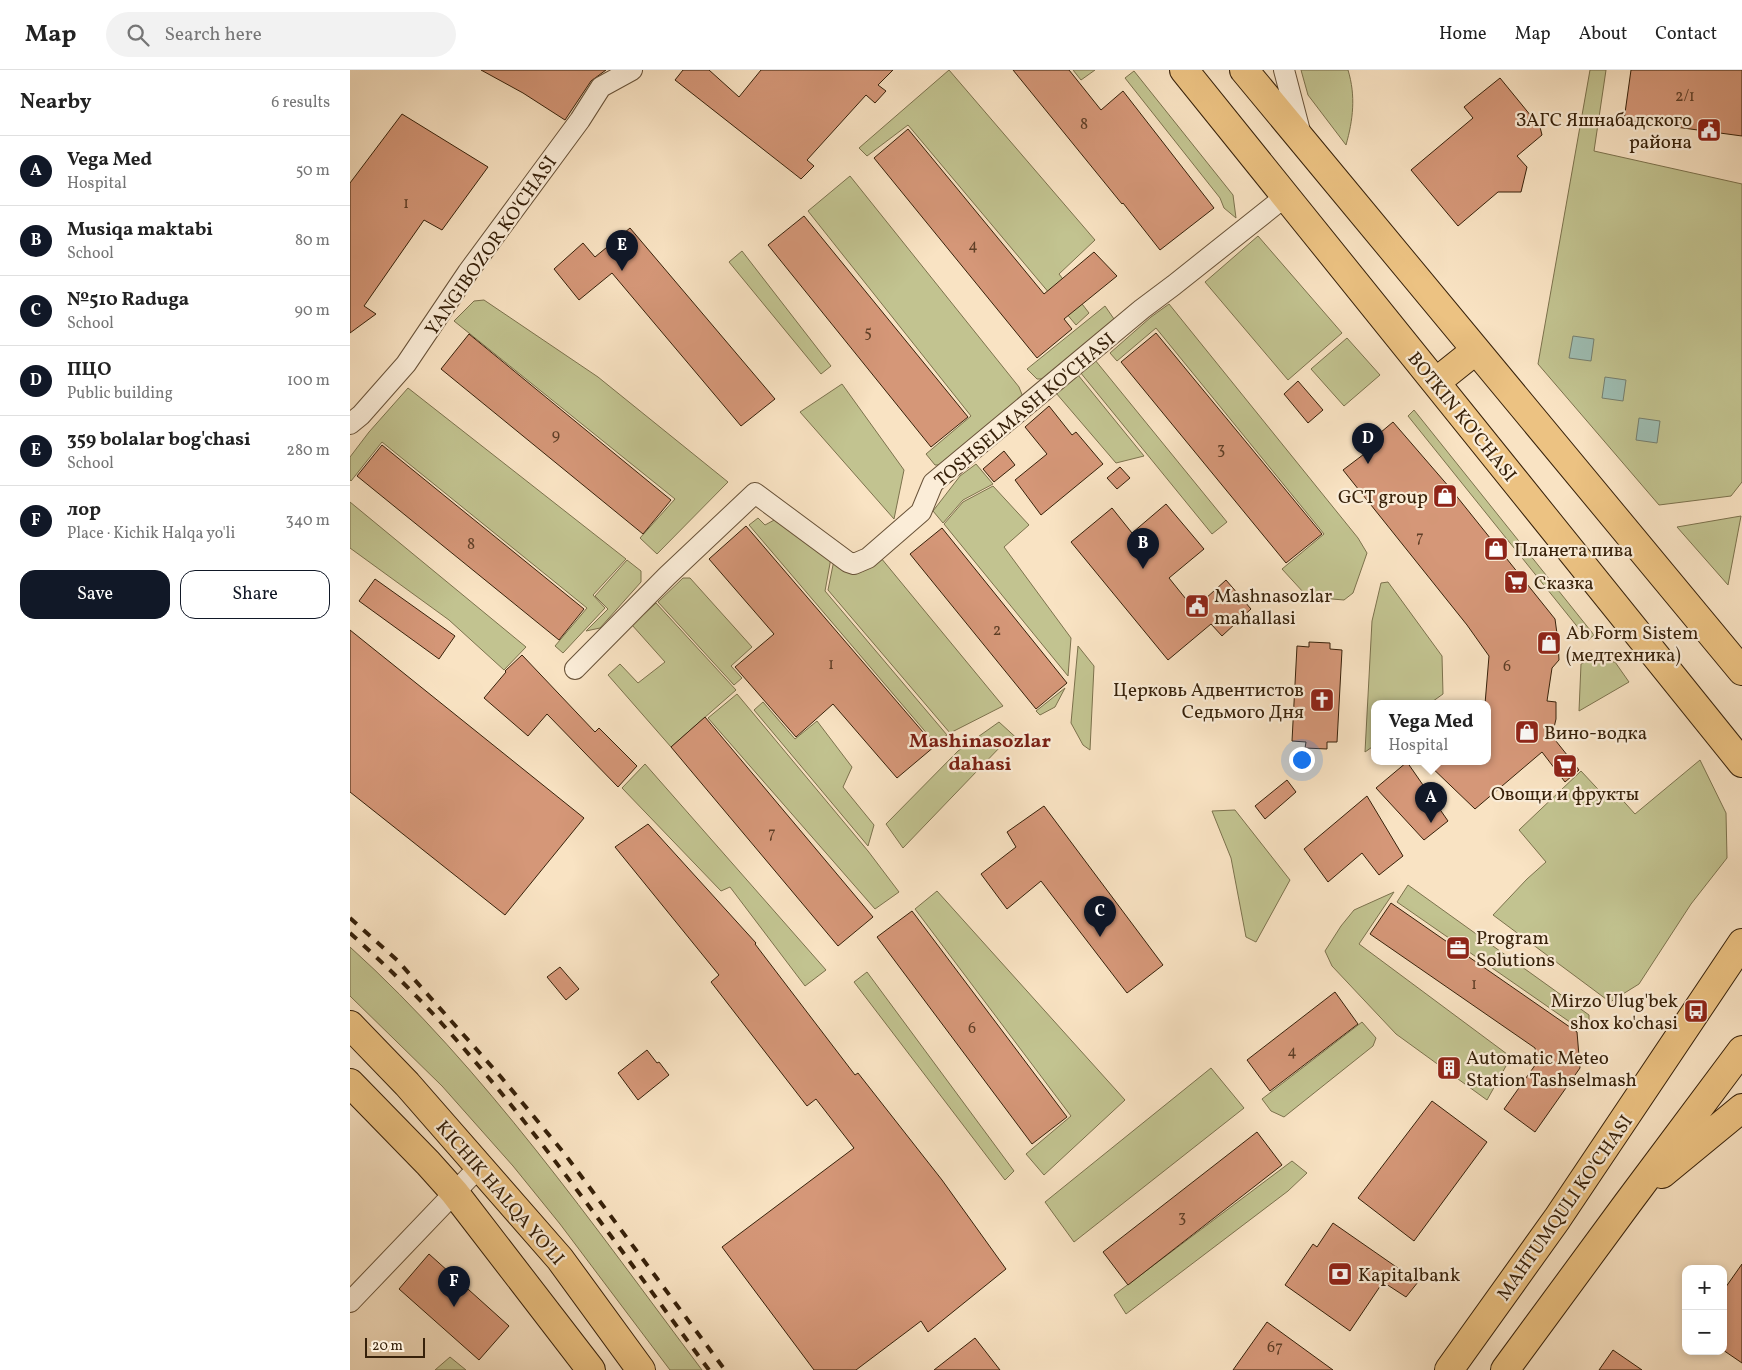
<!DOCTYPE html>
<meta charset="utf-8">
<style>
:root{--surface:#fff;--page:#f2f2f2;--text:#222;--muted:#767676;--line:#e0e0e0;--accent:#111827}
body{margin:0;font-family:Vollkorn,serif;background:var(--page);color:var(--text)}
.controls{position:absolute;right:15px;bottom:15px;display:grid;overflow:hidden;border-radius:10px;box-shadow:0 2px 8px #0003}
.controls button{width:45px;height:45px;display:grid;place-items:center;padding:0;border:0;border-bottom:1px solid var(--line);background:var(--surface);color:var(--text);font:25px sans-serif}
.scale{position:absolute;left:15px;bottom:12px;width:60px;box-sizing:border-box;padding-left:5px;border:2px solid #37210a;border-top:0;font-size:14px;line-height:18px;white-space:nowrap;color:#37210a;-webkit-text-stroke:4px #fbedd8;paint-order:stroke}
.you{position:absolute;left:951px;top:689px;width:18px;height:18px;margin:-12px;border:4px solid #fff;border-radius:50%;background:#1a73e8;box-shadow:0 0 0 8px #1a73e833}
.badge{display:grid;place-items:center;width:32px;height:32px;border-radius:50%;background:var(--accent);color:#fff;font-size:16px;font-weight:700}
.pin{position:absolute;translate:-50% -41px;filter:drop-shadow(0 1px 2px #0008)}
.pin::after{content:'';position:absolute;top:26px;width:18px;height:15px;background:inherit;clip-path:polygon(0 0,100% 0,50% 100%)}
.popup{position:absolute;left:1021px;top:630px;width:120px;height:65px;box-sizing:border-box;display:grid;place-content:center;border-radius:10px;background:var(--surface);filter:drop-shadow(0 1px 4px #0005);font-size:16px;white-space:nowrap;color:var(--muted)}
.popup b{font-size:19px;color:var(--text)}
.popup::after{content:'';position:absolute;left:50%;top:100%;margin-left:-10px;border:10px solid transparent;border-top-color:var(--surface)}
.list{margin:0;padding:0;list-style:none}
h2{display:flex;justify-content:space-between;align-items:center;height:65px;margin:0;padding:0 20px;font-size:21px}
h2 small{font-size:16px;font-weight:400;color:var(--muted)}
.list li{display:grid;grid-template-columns:32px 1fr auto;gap:15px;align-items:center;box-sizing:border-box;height:70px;padding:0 20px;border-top:1px solid var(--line)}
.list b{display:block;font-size:19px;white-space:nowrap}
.list p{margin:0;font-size:16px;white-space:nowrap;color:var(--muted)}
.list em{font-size:16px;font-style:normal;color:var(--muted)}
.actions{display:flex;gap:10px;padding:15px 20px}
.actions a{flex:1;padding:11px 0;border:1px solid var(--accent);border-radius:15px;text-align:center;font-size:18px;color:var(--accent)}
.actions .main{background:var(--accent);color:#fff}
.icon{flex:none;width:28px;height:28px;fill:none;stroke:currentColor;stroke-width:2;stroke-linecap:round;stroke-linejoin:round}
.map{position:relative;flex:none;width:1392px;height:1300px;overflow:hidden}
header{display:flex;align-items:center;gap:30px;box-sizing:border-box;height:70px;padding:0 25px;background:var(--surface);border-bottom:1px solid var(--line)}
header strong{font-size:24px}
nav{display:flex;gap:28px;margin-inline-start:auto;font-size:18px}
.search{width:350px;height:45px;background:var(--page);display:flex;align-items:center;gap:12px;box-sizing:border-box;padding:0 18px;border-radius:28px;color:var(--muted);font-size:19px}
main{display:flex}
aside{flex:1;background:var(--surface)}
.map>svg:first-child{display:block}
</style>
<header>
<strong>Map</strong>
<div class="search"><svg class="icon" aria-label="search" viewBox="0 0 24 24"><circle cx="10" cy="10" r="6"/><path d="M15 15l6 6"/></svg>Search here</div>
<nav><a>Home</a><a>Map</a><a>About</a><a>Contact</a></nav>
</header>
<main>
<aside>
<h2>Nearby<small>6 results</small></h2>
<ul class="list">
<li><span class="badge">A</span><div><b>Vega Med</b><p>Hospital</p></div><em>50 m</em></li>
<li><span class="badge">B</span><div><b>Musiqa maktabi</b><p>School</p></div><em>80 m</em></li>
<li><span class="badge">C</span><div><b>№510 Raduga</b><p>School</p></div><em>90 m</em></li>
<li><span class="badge">D</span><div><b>ПЦО</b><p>Public building</p></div><em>100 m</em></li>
<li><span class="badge">E</span><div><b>359 bolalar bog'chasi</b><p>School</p></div><em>280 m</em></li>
<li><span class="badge">F</span><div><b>лор</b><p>Place · Kichik Halqa yo'li</p></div><em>340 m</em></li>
</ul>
<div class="actions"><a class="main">Save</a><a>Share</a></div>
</aside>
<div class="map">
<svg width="1392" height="1300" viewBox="0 0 1392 1300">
<rect width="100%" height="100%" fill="#f9e3c3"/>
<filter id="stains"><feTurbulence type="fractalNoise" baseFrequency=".004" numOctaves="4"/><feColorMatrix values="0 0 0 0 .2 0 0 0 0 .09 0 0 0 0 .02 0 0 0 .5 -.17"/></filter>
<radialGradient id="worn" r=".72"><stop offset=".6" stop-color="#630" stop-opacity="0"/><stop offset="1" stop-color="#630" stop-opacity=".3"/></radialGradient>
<path fill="#c2c390" stroke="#7c724d" d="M599,0L745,170L709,204L739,243L726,255L558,55L517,86L509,78Z
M723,0H745L731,10Z
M951,0H998C1006,26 1003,50 996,75L958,25Z
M1240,0H1256L1244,81L1392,114V412L1381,426L1309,435L1188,294Z
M784,1L883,125L886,148L874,138L870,128L775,8Z
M500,106L669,317L673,327L590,395H585L576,384L621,346L458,141Z
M908,166L992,263L938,310L855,212Z
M392,181L481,296L471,304L379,192Z
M134,230L248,307L378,412L307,484L290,468L325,429L104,251L124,231Z
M819,234L1008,468L1017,483L1003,523L994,530L970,528L954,523L932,499L974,464L806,258L767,291L760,283L801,247Z
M755,236L764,249L758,257L694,309H687L677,299Z
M997,268L1030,305L994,336L961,299Z
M745,290L877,452L862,464L730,302Z
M728,305L794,386L766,393L706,323Z
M492,314L554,400L544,449L450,342Z
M58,318L276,489L243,525L255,538L213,583L205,576L237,538L32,372L1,411L0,410V387L19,362Z
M1064,340L1244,565L1238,570L1058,346Z
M626,394L643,414L613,430L593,453L583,441L610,406Z
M643,416L679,455L654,477L721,568L718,606L594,454L613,432Z
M0,432L176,577L154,600L99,550L0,478Z
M1391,446L1378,515L1327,457Z
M408,448L415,455L428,448L481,488L475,521L597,665L585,673L399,455Z
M531,488L653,636L600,663L478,520L484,490C507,510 508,504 531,488Z
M277,490L291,501V512L250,558L236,561L258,539L245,526Z
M333,508H340L402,577L381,596L392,608L384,615L308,532Z
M1038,512L1092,586L1093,624L1079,634H1025V675L1015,682L1022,551L1031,513Z
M306,533L386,620L321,677L258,605L270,594L288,613L315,592L282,555Z
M728,576L744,596L740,680L733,675L721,653Z
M1240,590L1265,592L1279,612L1229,641L1231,594Z
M715,618L705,637L690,645L686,641Z
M387,624L518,781L549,822L525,839L358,648Z
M413,632L445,669L467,651L502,697L493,717L524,755L518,776L404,640Z
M649,652L672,673L653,674L553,778L536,754L608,681Z
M1350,690L1376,743L1377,788L1341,834L1289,914L1260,932L1143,845L1177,809L1196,792L1169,760L1231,701L1259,731L1267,724L1285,744Z
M295,694L476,900L455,916L380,817L371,821L272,718Z
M885,740L940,810L906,872L896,867L881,788L862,741Z
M1058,815L1239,945V959H1230L1047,832Z
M587,821L775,1030L694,1105L676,1084L721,1046L565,839Z
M1044,822L1009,874L1161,987L1137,1030L1046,964L982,896L975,881L991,856L1004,840Z
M0,877C135,999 243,1155 352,1300H320L210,1154L163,1096L92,1016L0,926Z
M517,902L664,1101L655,1110L504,912Z
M1012,952L1026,968L1023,976L934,1047L921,1041L912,1029Z
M861,998L894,1038L724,1172L695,1132Z
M942,1091L957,1103L938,1121L776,1244L764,1225Z
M100,1287L116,1300H85Z"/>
<path fill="#9ebeb3" stroke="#757f6f" d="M1223,266L1244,269L1241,291L1219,288Z
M1255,307L1276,310L1273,331L1252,328Z
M1289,348L1310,351L1307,373L1286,370Z"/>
<path fill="#d59778" stroke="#37210a" d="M131,0H256L241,11L215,50L173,23Z
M333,0H359L389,27L411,0H543L528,15L536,21L525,33L516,25L457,90L464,96L451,109L325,10Z
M663,0H719L751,40L773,21L864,138L810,180L773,133L772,134Z
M1281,0H1392V66L1274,50Z
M1150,8L1190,57L1192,65L1167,86L1177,97L1171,122H1148L1108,156L1061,100L1123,48L1114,37Z
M52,44L138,97L92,160L74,150L14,236L26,244L0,263V113Z
M558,59L694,224L744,182L767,206L714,249L722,259L687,288L524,88Z
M454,146L618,347L581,377L418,175Z
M280,158L425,329L391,356L262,203L229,230L204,199L233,173L245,187Z
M806,263L972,464L936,493L771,292Z
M119,264L321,430L293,464L91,299Z
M948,311L973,340L958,353L934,324Z
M699,336L722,365L726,362L753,394L691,445L665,410L697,384L675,357Z
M1043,352L1100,418L1205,549L1208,571L1209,590L1202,598L1197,631L1206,632V649L1202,666L1229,700L1215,712L1192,682L1125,739L1076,692H1137V634H1135L1139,586L1117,555L993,400L1022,378L1018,373Z
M32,375L234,539L209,570L7,406Z
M654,381L665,395L644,412L633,399Z
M770,397L780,408L767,419L757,408Z
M816,434L854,479L819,508L844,539L876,510L901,539L872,566L861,554L818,590L721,472L762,438L782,463Z
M396,456L585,676L547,708L483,634L446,667L385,597L424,564L359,489Z
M592,458L717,613L686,639L560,484Z
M25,509L105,566L89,589L9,531Z
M0,560L234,748L155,845L0,722Z
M959,572L980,573V579L992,580L987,672H977V679L955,678L956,672L942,671L947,576L959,577Z
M172,585L245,662L249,658L287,696L268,717L197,644L178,666L134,628L156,602L155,601Z
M355,647L523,847L488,876L321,677Z
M1057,692L1098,751L1074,770L1026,718Z
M937,710L946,722L915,749L905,736Z
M1017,726L1053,786L1029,805L1012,783L978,812L954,779Z
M694,736L813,895L777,923L691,811L657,839L631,804L666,777L657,762Z
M298,754L406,873L405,874L505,1005L508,1003L592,1110L656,1199L578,1262L571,1251L506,1300H464L372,1177L504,1078L466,1029L457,1036L361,912L369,905L265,777Z
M1041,833L1227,962L1230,998L1185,1062L1154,1039L1188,991L1185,978L1020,864Z
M562,841L717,1047L682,1074L527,867Z
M210,897L229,919L216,930L197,907Z
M985,922L1008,954L920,1021L897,990Z
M297,980L307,993L309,992L319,1005L288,1030L268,1003Z
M1082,1031L1137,1072L1064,1171L1008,1128Z
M907,1062L932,1095L778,1215L753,1182Z
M983,1153L1068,1212L1056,1227L1033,1212L1000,1261L935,1215L963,1174L967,1177Z
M79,1184L159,1256L129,1290L49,1219Z
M1392,1194V1293L1373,1280V1221Z
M917,1252L983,1300H883Z
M625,1268L650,1300H584Z
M1263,1280L1292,1300H1249Z"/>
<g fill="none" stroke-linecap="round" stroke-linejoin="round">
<defs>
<path id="street" d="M934,0L951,65
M0,354L11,345L56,294L118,202L230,50L251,17L282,0
M225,599L317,506L405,423L498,492L504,494L518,488L571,442L583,413L792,239L824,215L936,126
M0,1232L130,1096"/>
<path id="primary" d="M834,0L1392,693
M894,0L1392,601
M1086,312L1126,280
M1312,1104L1392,1038
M1099,1300L1207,1149L1392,873
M1155,1300L1277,1134L1392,980"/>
<path id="highway" d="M0,955L57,1014L210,1189L291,1300
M0,1013L78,1093L104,1122L241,1300"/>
</defs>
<use href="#street" stroke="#685238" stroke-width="22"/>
<use href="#primary" stroke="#37210a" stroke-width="30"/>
<use href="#highway" stroke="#37210a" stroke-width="30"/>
<use href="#street" stroke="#fbedd8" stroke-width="20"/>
<use href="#primary" stroke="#ecc282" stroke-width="28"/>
<use href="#highway" stroke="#ecc282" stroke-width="28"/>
<path stroke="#37210a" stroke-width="4" stroke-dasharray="9 9" stroke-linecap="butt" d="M0,848L47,890L151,1007L214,1083L375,1300
M0,863C33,893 65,923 94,956C191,1064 273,1184 359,1300"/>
</g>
<defs>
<symbol id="civic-square" viewBox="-11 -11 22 22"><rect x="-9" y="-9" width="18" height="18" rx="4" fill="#8f2418" stroke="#fbedd8"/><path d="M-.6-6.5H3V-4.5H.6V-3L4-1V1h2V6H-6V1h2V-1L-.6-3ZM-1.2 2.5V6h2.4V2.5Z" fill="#fff"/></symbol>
<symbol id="shop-square" viewBox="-11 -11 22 22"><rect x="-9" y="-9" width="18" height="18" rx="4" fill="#8f2418" stroke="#fbedd8"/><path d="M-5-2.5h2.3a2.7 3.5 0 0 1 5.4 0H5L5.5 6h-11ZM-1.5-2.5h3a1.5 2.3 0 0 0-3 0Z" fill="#fff"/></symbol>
<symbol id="supermarket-square" viewBox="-11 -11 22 22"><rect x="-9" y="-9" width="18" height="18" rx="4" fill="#8f2418" stroke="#fbedd8"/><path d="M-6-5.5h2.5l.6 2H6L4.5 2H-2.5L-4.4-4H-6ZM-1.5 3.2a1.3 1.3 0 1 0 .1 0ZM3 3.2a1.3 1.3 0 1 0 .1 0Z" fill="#fff"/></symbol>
<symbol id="church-square" viewBox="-11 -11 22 22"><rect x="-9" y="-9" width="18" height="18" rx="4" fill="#8f2418" stroke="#fbedd8"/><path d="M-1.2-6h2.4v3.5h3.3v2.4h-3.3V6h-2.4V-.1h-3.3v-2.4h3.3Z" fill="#fff"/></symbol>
<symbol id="office-square" viewBox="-11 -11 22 22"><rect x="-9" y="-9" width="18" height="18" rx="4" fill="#8f2418" stroke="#fbedd8"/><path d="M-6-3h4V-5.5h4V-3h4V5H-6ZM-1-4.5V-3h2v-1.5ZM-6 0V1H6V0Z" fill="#fff"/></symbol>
<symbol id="bus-square" viewBox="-11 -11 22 22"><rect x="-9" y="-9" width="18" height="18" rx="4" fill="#8f2418" stroke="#fbedd8"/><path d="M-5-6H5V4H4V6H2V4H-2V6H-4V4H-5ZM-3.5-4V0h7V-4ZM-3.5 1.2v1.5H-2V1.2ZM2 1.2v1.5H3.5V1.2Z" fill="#fff"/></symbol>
<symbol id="building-square" viewBox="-11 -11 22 22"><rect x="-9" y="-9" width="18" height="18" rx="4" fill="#8f2418" stroke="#fbedd8"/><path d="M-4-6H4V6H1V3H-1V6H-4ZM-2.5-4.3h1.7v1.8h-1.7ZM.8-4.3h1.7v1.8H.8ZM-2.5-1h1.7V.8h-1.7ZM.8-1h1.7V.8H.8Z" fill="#fff"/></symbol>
<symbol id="bank-square" viewBox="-11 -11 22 22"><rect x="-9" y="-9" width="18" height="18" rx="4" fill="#8f2418" stroke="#fbedd8"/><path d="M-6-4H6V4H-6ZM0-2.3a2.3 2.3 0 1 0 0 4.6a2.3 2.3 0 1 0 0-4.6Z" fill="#fff"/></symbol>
</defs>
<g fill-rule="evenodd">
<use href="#civic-square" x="1345" y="46" width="28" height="28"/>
<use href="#shop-square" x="1081" y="412" width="28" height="28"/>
<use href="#shop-square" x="1132" y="465" width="28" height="28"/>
<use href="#supermarket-square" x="1152" y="498" width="28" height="28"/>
<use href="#civic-square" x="833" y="522" width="28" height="28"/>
<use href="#shop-square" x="1185" y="559" width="28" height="28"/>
<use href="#church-square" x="958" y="616" width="28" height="28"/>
<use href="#shop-square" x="1163" y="648" width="28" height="28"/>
<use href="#supermarket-square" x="1201" y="682" width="28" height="28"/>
<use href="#office-square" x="1094" y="864" width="28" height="28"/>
<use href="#bus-square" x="1332" y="927" width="28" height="28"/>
<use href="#building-square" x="1085" y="984" width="28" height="28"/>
<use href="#bank-square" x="976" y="1190" width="28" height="28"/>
</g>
<g text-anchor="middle" stroke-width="4.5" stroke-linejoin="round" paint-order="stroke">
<g font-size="16" fill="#5e3e26">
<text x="1335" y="31">2/1</text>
<text x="734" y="59">8</text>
<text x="56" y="138">1</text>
<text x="623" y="180">4</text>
<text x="518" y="267">5</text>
<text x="206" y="370">9</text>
<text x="871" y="384">3</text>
<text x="1070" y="472">7</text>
<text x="121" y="479">8</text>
<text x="647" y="565">2</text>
<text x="481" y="599">1</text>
<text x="1157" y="601">6</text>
<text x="422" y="768">7</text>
<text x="1124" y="919">1</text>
<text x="622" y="963">6</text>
<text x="942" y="986">4</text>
<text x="832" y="1152">3</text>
<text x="925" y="1282">67</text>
</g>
<g font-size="19" fill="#37210a" stroke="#fbedd8" text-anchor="start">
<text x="1342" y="56" text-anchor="end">ЗАГС Яшнабадского<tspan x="1342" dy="22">района</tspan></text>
<text x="1078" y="433" text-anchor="end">GCT group</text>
<text x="1164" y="486">Планета пива</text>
<text x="1184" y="519">Сказка</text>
<text x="864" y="532">Mashnasozlar<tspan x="864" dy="22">mahallasi</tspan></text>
<text x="1216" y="569">Ab Form Sistem<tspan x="1216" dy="22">(медтехника)</tspan></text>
<text x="954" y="626" text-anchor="end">Церковь Адвентистов<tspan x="954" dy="22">Седьмого Дня</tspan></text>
<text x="1194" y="669">Вино-водка</text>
<text x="1215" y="730" text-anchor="middle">Овощи и фрукты</text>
<text x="1126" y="874">Program<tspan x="1126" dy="22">Solutions</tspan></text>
<text x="1328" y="937" text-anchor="end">Mirzo Ulug'bek<tspan x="1328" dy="22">shox ko'chasi</tspan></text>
<text x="1116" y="994">Automatic Meteo<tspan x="1116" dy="22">Station Tashselmash</tspan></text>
<text x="1008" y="1211">Kapitalbank</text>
</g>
<g font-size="19" fill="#37210a" stroke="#fbedd8">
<text transform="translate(140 175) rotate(-55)" y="7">YANGIBOZOR KO'CHASI</text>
<text transform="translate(674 339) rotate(-40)" y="7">TOSHSELMASH KO'CHASI</text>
<text transform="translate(1113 346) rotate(51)" y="7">BOTKIN KO'CHASI</text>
<text transform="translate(151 1122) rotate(49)" y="7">KICHIK HALQA YO'LI</text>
<text transform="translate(1214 1137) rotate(-55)" y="7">MAHTUMQULI KO'CHASI</text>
</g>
<g font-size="20" font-weight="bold" fill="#7a1f14" stroke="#fbedd8">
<text x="630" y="677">Mashinasozlar<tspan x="630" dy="23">dahasi</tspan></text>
</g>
</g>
<rect width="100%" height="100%" filter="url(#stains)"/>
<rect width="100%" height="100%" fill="url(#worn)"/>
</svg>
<div class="controls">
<button>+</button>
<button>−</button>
</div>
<div class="scale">20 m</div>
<div class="you"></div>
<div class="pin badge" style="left:1081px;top:753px">A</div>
<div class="popup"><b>Vega Med</b>Hospital</div>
<div class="pin badge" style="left:793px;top:499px">B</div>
<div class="pin badge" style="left:750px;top:867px">C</div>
<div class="pin badge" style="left:1018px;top:394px">D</div>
<div class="pin badge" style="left:272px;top:201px">E</div>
<div class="pin badge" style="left:104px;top:1237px">F</div>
</div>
</main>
